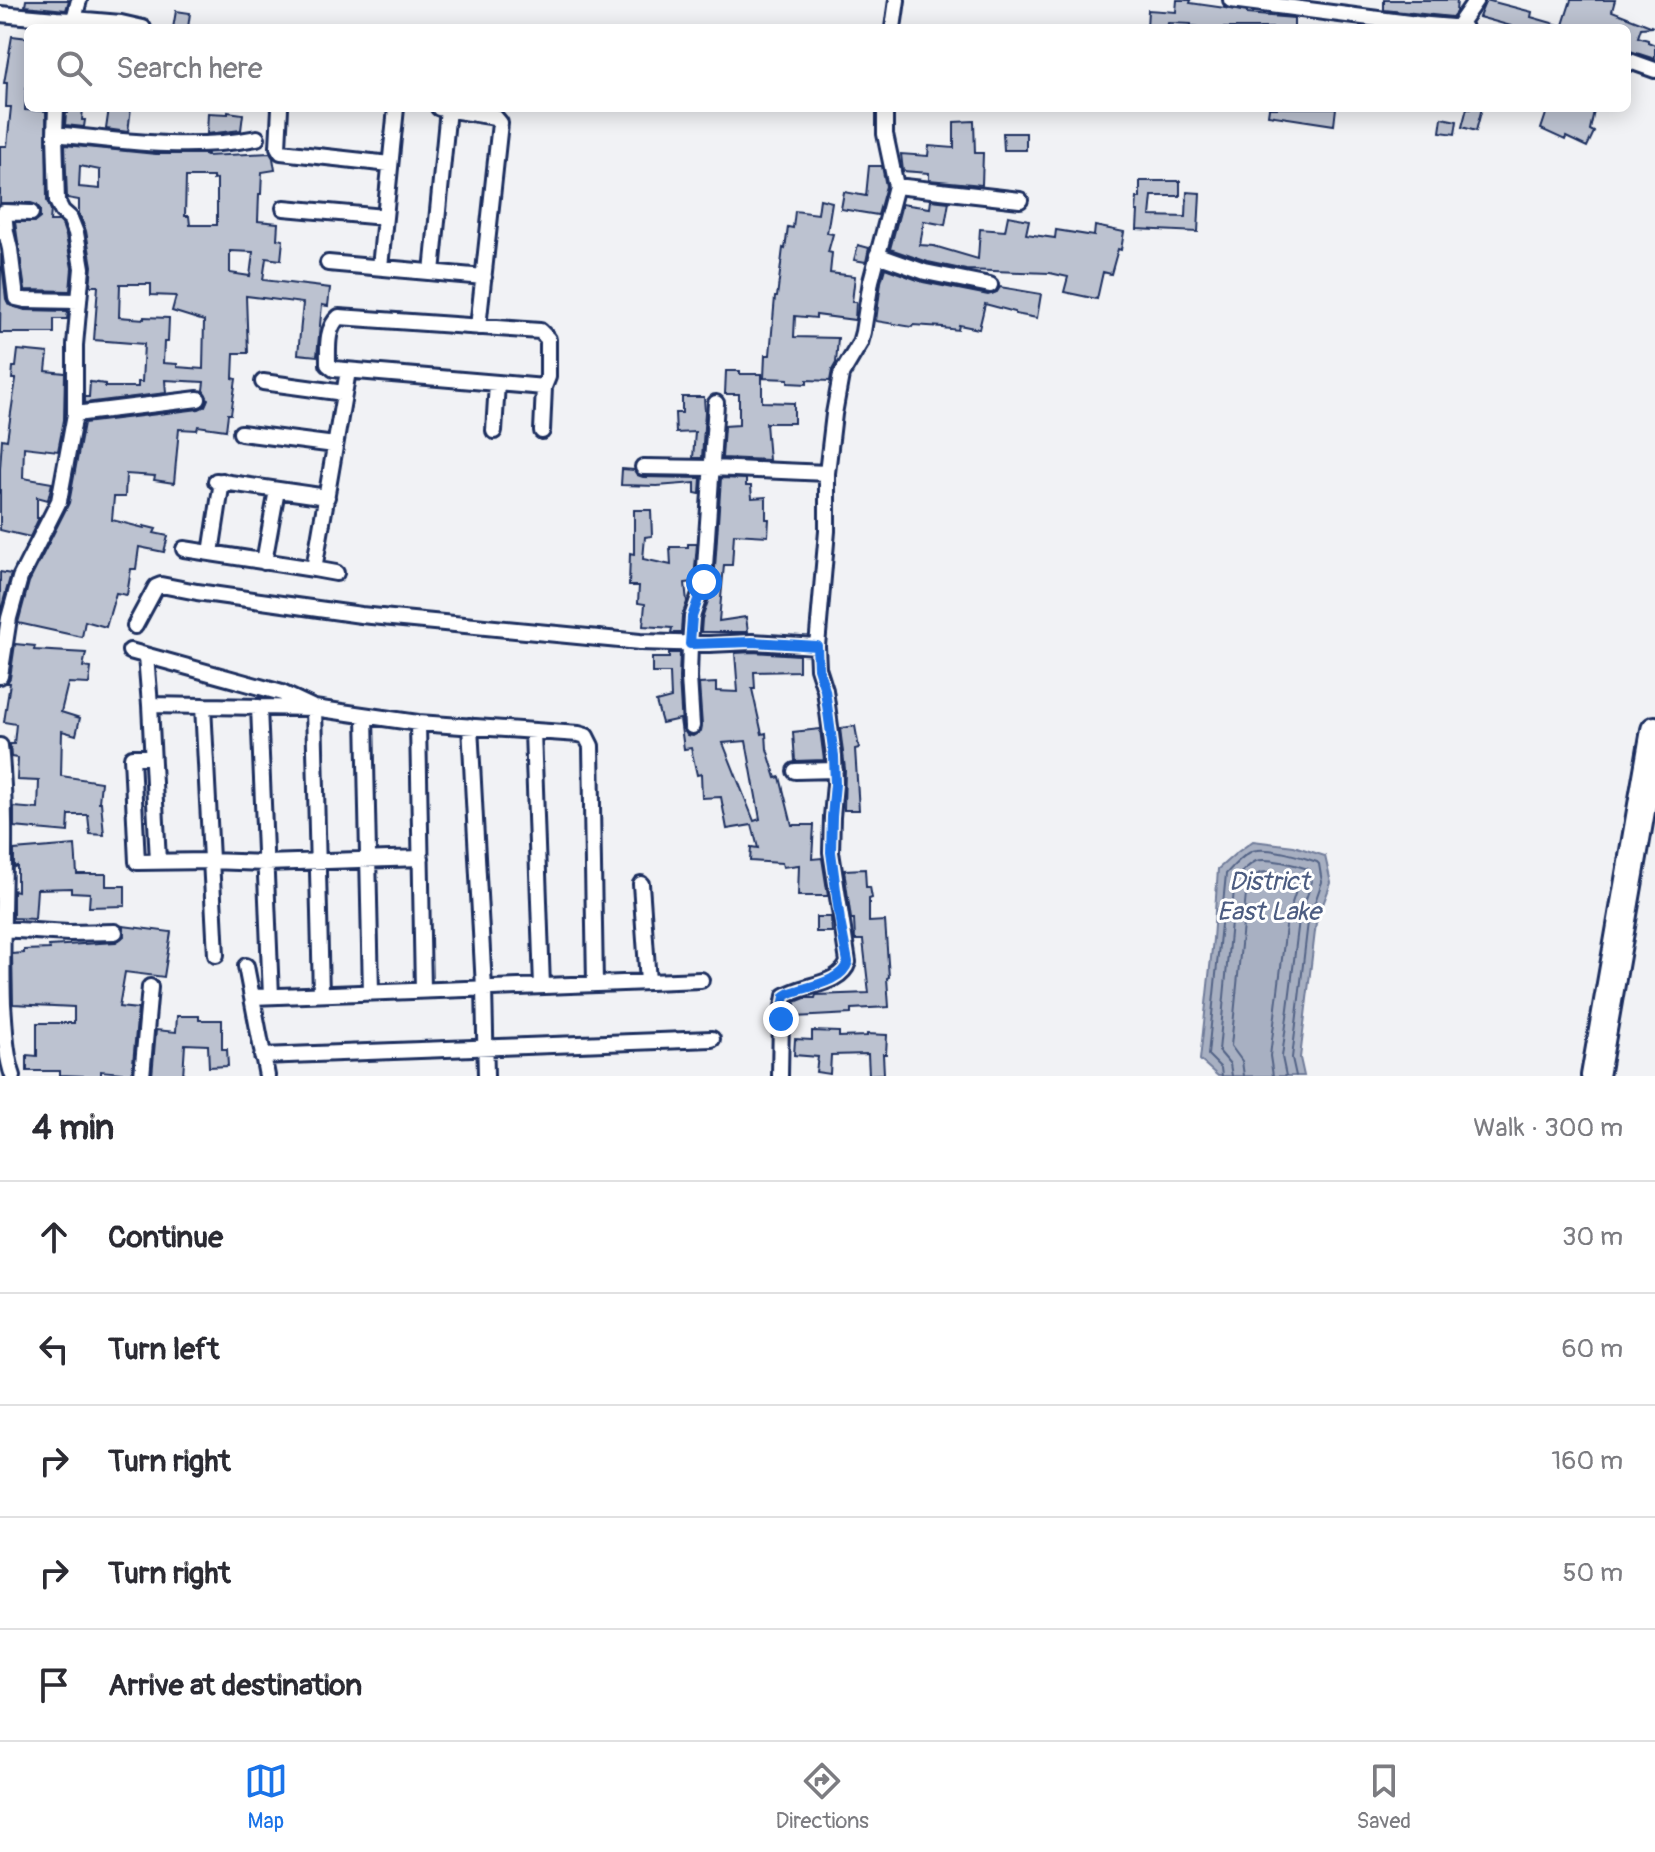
<!DOCTYPE html>
<meta charset="utf-8">
<style>
:root{--surface:#fff;--page:#f2f2f3;--text:#2b2b33;--muted:#7c7c81;--line:#e1e1e2;--accent:#1a73e8}
body{margin:0;font-family:Pangolin,sans-serif;background:var(--page);color:var(--text)}
.stop{position:absolute;width:24px;height:24px;margin:-18px;border:6px solid #1a73e8;border-radius:50%;background:#fff}
.stop.end{background:#1a73e8;border-color:#fff;box-shadow:0 2px 8px #0008}
.list{margin:0;padding:0;list-style:none}
h2{display:flex;justify-content:space-between;align-items:center;height:104px;margin:0;padding:0 32px;font-size:34px}
h2 small{font-size:26px;font-weight:400;color:var(--muted)}
.list li{display:grid;grid-template-columns:52px 1fr auto;gap:24px;align-items:center;box-sizing:border-box;height:112px;padding:0 32px;border-top:2px solid var(--line)}
.list b{display:block;font-size:30px;white-space:nowrap}
.list em{font-size:26px;font-style:normal;color:var(--muted)}
.icon{flex:none;width:44px;height:44px;fill:none;stroke:currentColor;stroke-width:2;stroke-linecap:round;stroke-linejoin:round}
.map{position:relative;flex:none;width:1655px;height:1076px;overflow:hidden}
.search{position:absolute;background:var(--surface);box-shadow:0 4px 20px #0003;left:24px;right:24px;top:24px;height:88px;display:flex;align-items:center;gap:20px;box-sizing:border-box;padding:0 28px;border-radius:12px;color:var(--muted);font-size:30px}
.sheet{height:664px;background:var(--surface)}
nav{display:flex;justify-content:space-around;align-items:center;box-sizing:border-box;height:112px;border-top:2px solid var(--line);background:var(--surface);font-size:22px;color:var(--muted)}
nav a{display:grid;justify-items:center;gap:4px}
nav .on{color:var(--accent)}
.map>svg:first-child{display:block}
</style>
<div class="map">
<svg width="1655" height="1076" viewBox="0 0 1655 1076">
<rect width="100%" height="100%" fill="#f1f2f5"/>
<filter id="ink" filterUnits="userSpaceOnUse"><feTurbulence type="fractalNoise" baseFrequency=".0125" numOctaves="2"/><feDisplacementMap in="SourceGraphic" scale="16" xChannelSelector="R" yChannelSelector="G"/><feConvolveMatrix kernelMatrix="1 2 1 2 8 2 1 2 1" color-interpolation-filters="sRGB"/></filter>
<g filter="url(#ink)">
<path fill="#a8b0c2" stroke="#707c9a" stroke-width="2" d="M1253,841L1294,846L1325,856L1331,883L1316,923L1300,1058L1304,1076H1218L1200,1060L1213,939L1218,869L1235,854Z"/>
<g fill="none" stroke-linecap="round" stroke-linejoin="round">
<path stroke="#536386" stroke-width="2" d="M1222,1076L1221,1068L1208,1055L1226,874C1233,866 1246,851 1257,850C1271,848 1303,857 1317,862L1319,864L1322,882L1308,922L1292,1058L1296,1076
M1232,1076L1230,1064L1219,1051L1235,879C1241,873 1248,865 1256,861C1267,857 1296,865 1308,869L1312,881L1299,920L1282,1057L1286,1076
M1244,1076L1242,1061L1231,1046L1247,884C1250,880 1253,877 1258,874C1269,869 1291,875 1299,882L1287,918L1270,1056L1273,1076"/>
</g>
<path fill="#bcc2d0" stroke="#1b2f5e" stroke-width="2" fill-rule="evenodd" d="M26,0H69L66,10L25,6Z
M1177,0H1191L1190,3L1225,8L1247,12V14L1294,18V28H1208L1191,26V24L1168,23L1167,28H1147L1148,10L1176,12Z
M1384,0H1457L1456,12L1452,17L1384,10Z
M1486,0L1532,12L1531,17L1559,25V28H1511V26L1479,17Z
M1571,0H1615L1612,11L1653,27L1641,28L1638,37L1648,40V42L1655,45V59L1627,50V28H1562Z
M176,11L190,13L188,28H173Z
M12,36L28,38V86L26,85L25,110L46,111L47,201L51,210L50,221H59L62,224L66,236L72,268L70,291L25,290L15,222H35L40,218V209L37,205L31,203H0V146H7L11,107H6L7,83H4Z
M68,108H83L82,120H85L84,127L65,125L66,113H68Z
M109,108H131L128,132L106,129Z
M1269,108H1336L1334,125L1268,115Z
M1467,108H1482L1476,131L1462,127Z
M1548,108H1580L1594,111L1590,130L1594,132L1587,147L1566,137L1565,140L1541,129Z
M228,112L243,114L241,130L207,134L208,113L228,114Z
M1442,118L1457,121L1455,134L1440,132Z
M974,121L975,153H983L982,185L929,180V173L903,171L901,154L928,156L929,146L954,148V122Z
M1003,133H1026V150H1004Z
M65,145L156,154H207L206,156L270,153L273,158L275,170L262,172L261,194H259L258,221L278,223L277,239L283,240L281,260L266,258L263,280L330,288L328,306L322,305L317,356L298,354L303,303L246,296L248,353H234L233,378L236,379L231,414H228L226,430L198,426L197,430L179,429L174,483L154,480L155,476L126,474L125,497H114L112,520L144,528V526L156,529L154,533L168,536L164,552L139,547L136,569H131L127,595L116,593L106,627L85,621L82,637L18,623L29,582L69,503L84,423L199,409L205,406L208,399L203,390L204,382L165,380L166,393L85,403V397H89L90,382L105,384V387H138V382H142L144,344L94,340L98,286H90L92,266L86,231L79,213V200L67,198ZM80,166L100,170V189L79,187ZM186,177H213V180L217,179V225H190L189,216H185ZM230,251L253,252L250,276L230,273ZM120,284H151V295L176,296L172,311L204,321L203,369L177,367V364L163,363L164,342H168L169,318L144,317V319L119,317Z
M869,166H882L886,186L878,215L841,209L844,192L866,196Z
M1140,181H1180V196H1152L1150,216L1186,217L1187,192L1200,193L1198,232L1137,229L1138,211H1136L1137,198H1140Z
M820,199L832,202L827,233L833,234L828,252L832,253L830,273L855,276L852,302H856L855,320L816,315V318L795,316L794,337L838,338L836,363L832,370L830,381L807,380V384L788,383V379L764,378L765,355H770L775,297H777L783,248L785,249L788,227L793,228L795,211L818,214Z
M931,200L949,202L945,225L924,221L920,245L934,246L978,259L980,229L1005,231L1008,216L1029,220L1026,234L1055,238L1056,230L1094,236L1095,226L1124,232L1121,250L1118,249L1111,274L1103,272L1097,299L1064,292L1068,277L1050,273L966,270L928,262L890,249L902,204L930,208Z
M858,245L869,248L866,262L854,260Z
M1,254L6,299L9,305L25,310L68,311L67,319H54V333H0Z
M885,268L923,282L988,295L997,292L1000,287L1041,294L1037,318L1015,314V312L985,304L979,329L959,325L958,330L943,328V327L913,325L912,327L876,321L881,282Z
M18,350L48,353L46,371L65,373L64,420L58,451L24,447L23,478L52,483L48,500L37,497V518H39L30,537L0,530V469L2,439L7,440L16,379H12L13,367H16Z
M726,371H740V374H762V402L794,403V423H766L769,460L722,458L724,426L739,425V394H725Z
M682,397H704L705,412L702,458H693L695,432L676,433L675,413H682Z
M622,469L634,470L637,475L643,477L701,478L700,494L695,493V483L657,486L621,485Z
M721,478L746,479V486H751L752,498L766,497V519H769L768,536L734,534L732,565H724L719,621L746,617L748,632H701L702,619L714,583Z
M634,510H651L652,536L645,537L643,559L671,565L670,547H688V544H697L694,580L693,582L685,583L687,602L682,616L681,633H671L672,628L643,626L645,604L638,603L639,586H629L630,553L634,554Z
M0,572L11,574L0,613Z
M15,644L35,646L34,650L86,653L83,667L91,668L89,684L68,683L61,712L80,718L76,735L62,731L61,776L101,782L99,802H101L104,835L90,834L88,815H69L68,832L14,827V807L38,809L39,781L17,780L18,758L11,757L10,744H14L16,724L4,722L10,683H7L10,678Z
M752,652L799,655V671L754,672L755,689H752L762,734L766,733L767,749L776,778L780,777L792,825H814L812,859L822,858L828,896H798L799,865L783,867L782,863L750,861L751,847L758,848L752,825L727,829L721,797L702,798L701,774L697,775L691,748L684,749L680,719L662,723L656,702L671,698L670,673H652V658H669V653H680L679,678L682,727L687,735L693,736L701,731L702,726L699,684L716,683V691L738,692L735,653ZM746,741L760,819L754,821L723,743Z
M855,726L859,748L855,749L859,810H844L845,769L840,728Z
M820,729L824,760L795,761L793,732Z
M75,845L77,874H106V886H125V906L89,907L90,893L71,892V888L37,889L35,919L13,918V890L17,891V866L14,867V850Z
M865,869L866,887H870L872,898L869,899V922L885,921L889,977L887,978L889,1007L851,1009V1014L795,1017V1002L805,998H815L816,995L869,993L863,940H855L854,919H851L844,870Z
M816,917H831L832,932H816Z
M123,926L171,932L164,977L125,972L119,1007L138,1009L132,1074L101,1071V1076H85L60,1075V1071H27V1055L37,1056V1023H74V1007L13,1004L12,954L24,953V950L50,949L49,946L116,942L124,936Z
M177,1016H199V1020H222V1049H227L228,1066L209,1067L208,1045L185,1044L183,1076H152L156,1030L176,1032Z
M812,1031L839,1032V1037L867,1036V1034L887,1035L886,1054H883L884,1074L869,1075L868,1054L831,1055L830,1074L816,1072L818,1057L794,1055L795,1039L812,1040Z"/>
<g fill="none" stroke-linecap="round" stroke-linejoin="round">
<defs>
<path id="street" d="M1231,0L1417,24L1464,28
M0,14L56,19V28
M56,19L71,20L74,19L121,23L143,28
M74,19L79,0
M1458,26L1476,0
M893,28L897,0
M1627,60L1655,70
M280,108L278,147L281,152L390,164
M439,108L495,117L500,123L478,327
M55,134C121,141 191,151 257,138
M896,186L1020,200
M284,208L384,217
M0,232H6L10,249L16,298L25,300L78,301
M6,232L4,212L31,213
M877,255L925,272L990,285
M328,263L484,277
M380,267L396,108
M432,272L448,109
M339,317L540,331L548,339V377L544,387L334,369L328,364C328,348 326,328 339,317Z
M263,382L344,393
M75,414L198,399
M494,431L497,383
M542,431L544,387
M241,433L335,445
M643,467L712,468L827,473
M216,481L327,497
M184,549L314,569L348,371
M211,553L222,481
M264,562L277,490
M314,569L336,573
M135,626L156,587L161,585L197,592L361,615L640,642L709,644L752,642L817,646
M130,651L282,693L314,708L321,994
M146,656L150,705
M0,676L9,618L20,578L59,501L75,414V345L82,268L76,233L70,218L62,211L57,201L55,134L56,108
M259,707L271,996
M365,716L371,992
M418,723L423,990
M470,726L484,988L486,1076
M692,726L689,677L690,644L692,617L704,582L716,403
M533,732L542,986
M0,746C9,832 0,918 3,1004C5,1028 5,1053 13,1076
M152,757H132L137,862L210,861L265,863L421,858
M795,771L835,770
M158,861L150,705L203,706
M641,884L648,982
M0,929L69,933L115,932
M216,955L203,706L314,708L418,723L579,734L586,736L591,746L595,984
M246,966L267,1076
M252,997L701,980
M262,1056L712,1039
M142,1076L150,987
M780,1076L781,1019L785,996C804,984 841,985 848,962L831,852L832,817L835,784L834,756L825,690L818,668L817,646L827,531V473L834,414L841,375L860,343L863,332L871,281L896,186L885,134V108"/>
<path id="highway" d="M1595,1076L1655,730"/>
</defs>
<use href="#street" stroke="#1b2f5e" stroke-width="20"/>
<use href="#highway" stroke="#1b2f5e" stroke-width="32"/>
<use href="#street" stroke="#fff" stroke-width="14"/>
<use href="#highway" stroke="#fff" stroke-width="26"/>
</g>
</g>
<g fill="none" stroke-linecap="round" stroke-linejoin="round" filter="url(#ink)">
<path stroke="#1a73e8" stroke-width="10" d="M704,582L692,617L690,644L752,642L817,646L818,668L825,690L834,756L835,784L832,817L831,852L840,921L848,962C842,982 809,986 790,993L785,996L781,1019"/>
</g>
<g text-anchor="middle" stroke-width="6" stroke-linejoin="round" paint-order="stroke">
<g font-size="26" font-style="italic" fill="#4c5c81" stroke="#fff">
<text x="1269" y="890">District<tspan x="1269" dy="30">East Lake</tspan></text>
</g>
</g>
</svg>
<div class="stop" style="left:704px;top:582px"></div>
<div class="stop end" style="left:781px;top:1019px"></div>
<div class="search"><svg class="icon" aria-label="search" viewBox="0 0 24 24"><circle cx="10" cy="10" r="6"/><path d="M15 15l6 6"/></svg>Search here</div>
</div>
<section class="sheet">
<h2>4 min<small>Walk · 300 m</small></h2>
<ul class="list">
<li><svg class="icon" aria-label="ahead" viewBox="0 0 24 24"><path d="M12 20V5M6 11l6-6 6 6"/></svg><div><b>Continue</b></div><em>30 m</em></li>
<li><svg class="icon" aria-label="left" viewBox="0 0 24 24"><path d="M17 20v-9H6M10 6l-5 5 5 5"/></svg><div><b>Turn left</b></div><em>60 m</em></li>
<li><svg class="icon" aria-label="right" viewBox="0 0 24 24"><path d="M7 20v-9h11M14 6l5 5-5 5"/></svg><div><b>Turn right</b></div><em>160 m</em></li>
<li><svg class="icon" aria-label="right" viewBox="0 0 24 24"><path d="M7 20v-9h11M14 6l5 5-5 5"/></svg><div><b>Turn right</b></div><em>50 m</em></li>
<li><svg class="icon" aria-label="arrive" viewBox="0 0 24 24"><path d="M6 21V4h12l-3 4 3 4H6"/></svg><div><b>Arrive at destination</b></div></li>
</ul>
</section>
<nav>
<a class="on"><svg class="icon" aria-label="map" viewBox="0 0 24 24"><path d="M3 6l6-2 6 2 6-2v14l-6 2-6-2-6 2zM9 4v14M15 6v14"/></svg>Map</a>
<a><svg class="icon" aria-label="directions" viewBox="0 0 24 24"><path d="M12 3l9 9-9 9-9-9zM9 14v-3h6M13 9l2 2-2 2"/></svg>Directions</a>
<a><svg class="icon" aria-label="saved" viewBox="0 0 24 24"><path d="M7 4h10v16l-5-4-5 4z"/></svg>Saved</a>
</nav>
